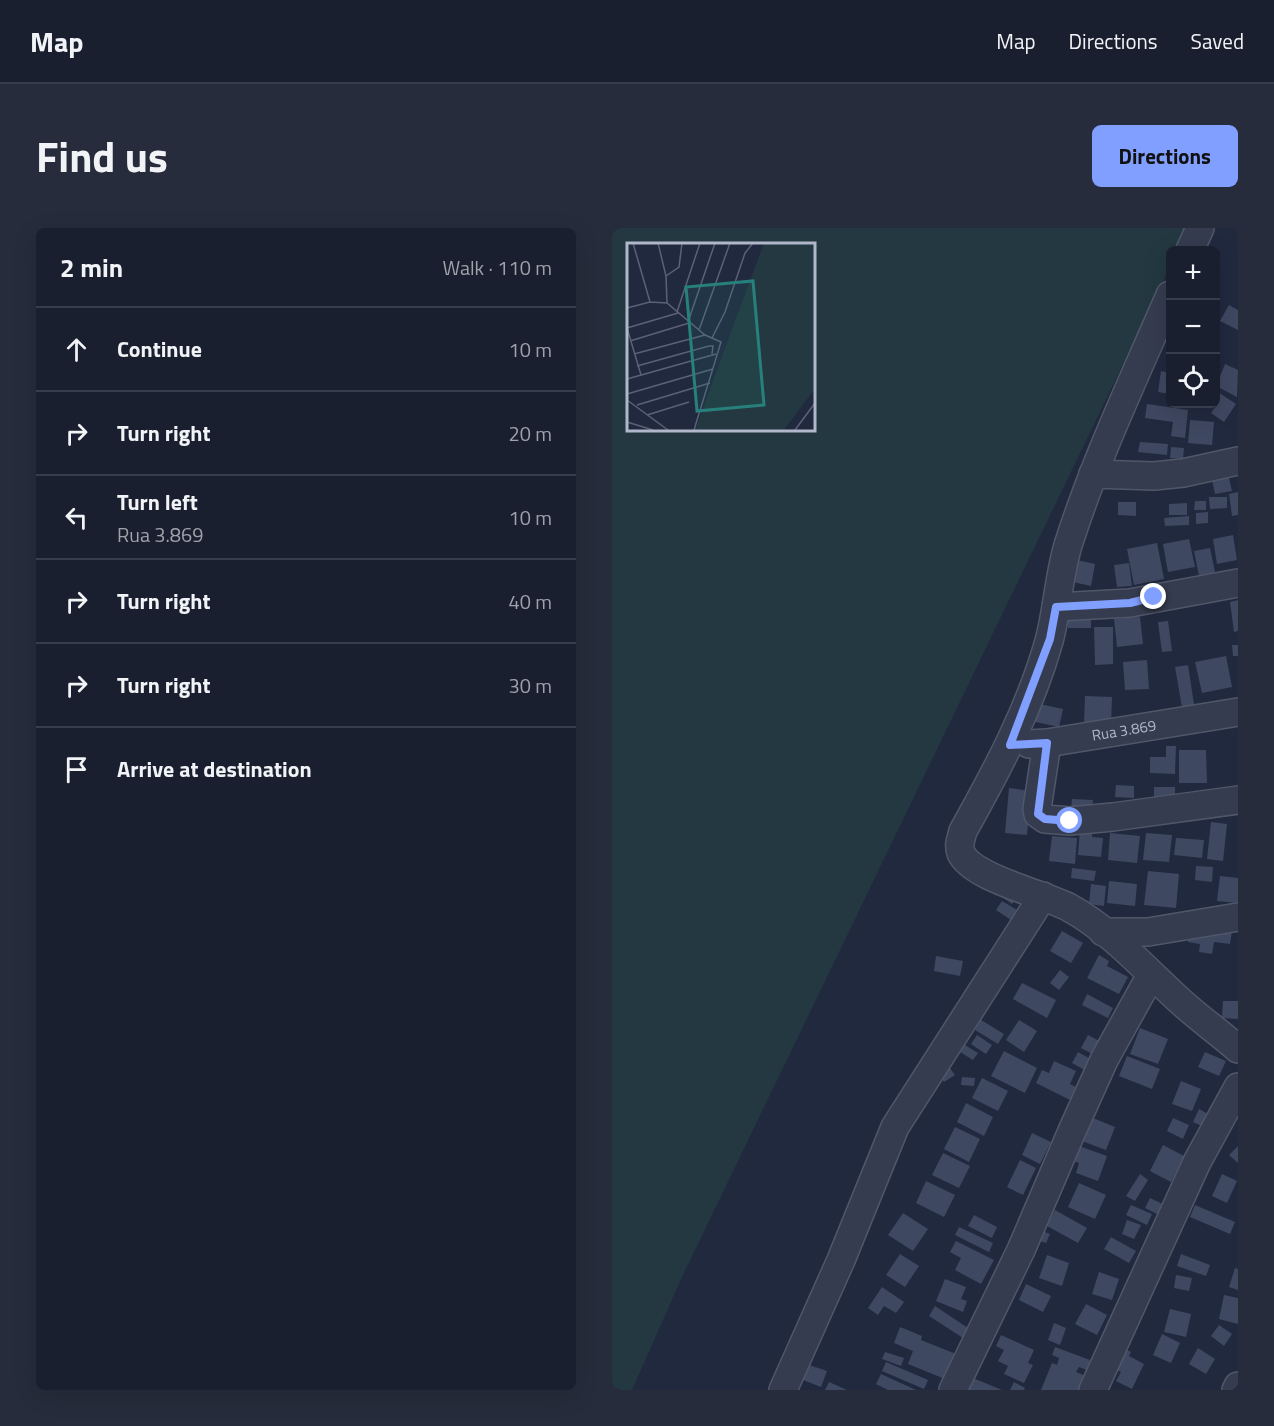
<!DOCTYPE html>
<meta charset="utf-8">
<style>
:root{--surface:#191f2f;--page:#262c3b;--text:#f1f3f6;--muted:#9fa2aa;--line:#373d4b;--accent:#819fff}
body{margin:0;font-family:"Titillium Web",sans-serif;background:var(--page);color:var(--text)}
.controls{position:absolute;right:18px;top:18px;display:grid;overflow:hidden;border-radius:9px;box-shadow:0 6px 24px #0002}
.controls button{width:54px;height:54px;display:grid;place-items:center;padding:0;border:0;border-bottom:2px solid var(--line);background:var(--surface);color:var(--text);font:30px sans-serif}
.stop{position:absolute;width:18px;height:18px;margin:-14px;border:4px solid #819fff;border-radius:50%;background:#fff}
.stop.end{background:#819fff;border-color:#fff;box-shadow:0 2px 6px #0008}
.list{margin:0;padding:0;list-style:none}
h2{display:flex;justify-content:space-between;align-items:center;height:78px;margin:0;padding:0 24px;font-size:26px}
h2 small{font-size:20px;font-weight:400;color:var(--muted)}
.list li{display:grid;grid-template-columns:39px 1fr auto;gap:18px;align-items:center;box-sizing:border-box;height:84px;padding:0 24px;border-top:2px solid var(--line)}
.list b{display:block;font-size:22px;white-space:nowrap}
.list p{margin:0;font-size:20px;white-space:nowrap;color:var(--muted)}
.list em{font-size:20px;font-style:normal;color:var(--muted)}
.icon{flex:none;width:33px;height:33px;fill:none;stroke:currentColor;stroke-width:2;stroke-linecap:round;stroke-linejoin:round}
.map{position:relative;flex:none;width:626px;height:1162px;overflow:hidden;border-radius:9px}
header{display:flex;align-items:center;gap:36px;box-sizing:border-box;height:84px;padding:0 30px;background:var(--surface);border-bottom:2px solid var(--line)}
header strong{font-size:28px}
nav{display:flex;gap:33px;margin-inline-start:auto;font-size:21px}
.intro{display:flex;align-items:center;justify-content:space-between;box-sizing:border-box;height:144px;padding:0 36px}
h1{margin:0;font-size:42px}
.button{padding:15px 27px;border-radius:9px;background:var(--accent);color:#111;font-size:21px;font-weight:700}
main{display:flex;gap:36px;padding:0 36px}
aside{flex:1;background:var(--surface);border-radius:9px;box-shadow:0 6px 24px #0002}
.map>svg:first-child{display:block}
</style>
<header>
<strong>Map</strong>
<nav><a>Map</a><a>Directions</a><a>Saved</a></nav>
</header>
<div class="intro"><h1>Find us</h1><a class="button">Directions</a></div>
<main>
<aside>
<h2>2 min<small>Walk · 110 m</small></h2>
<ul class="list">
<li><svg class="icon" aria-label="ahead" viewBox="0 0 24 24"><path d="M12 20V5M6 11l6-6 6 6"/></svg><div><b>Continue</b></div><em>10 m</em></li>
<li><svg class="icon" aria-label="right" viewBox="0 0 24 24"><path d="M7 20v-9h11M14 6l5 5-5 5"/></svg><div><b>Turn right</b></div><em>20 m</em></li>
<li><svg class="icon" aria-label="left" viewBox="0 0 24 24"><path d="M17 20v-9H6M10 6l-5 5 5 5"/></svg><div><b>Turn left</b><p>Rua 3.869</p></div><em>10 m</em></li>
<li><svg class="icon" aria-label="right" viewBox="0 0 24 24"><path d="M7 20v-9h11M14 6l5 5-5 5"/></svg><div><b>Turn right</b></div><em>40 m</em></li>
<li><svg class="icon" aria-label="right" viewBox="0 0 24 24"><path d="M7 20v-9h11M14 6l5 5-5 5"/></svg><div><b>Turn right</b></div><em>30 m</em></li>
<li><svg class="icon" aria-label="arrive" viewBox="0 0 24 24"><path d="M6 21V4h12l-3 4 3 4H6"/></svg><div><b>Arrive at destination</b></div></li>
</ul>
</aside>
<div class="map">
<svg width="626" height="1162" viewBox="0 0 626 1162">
<rect width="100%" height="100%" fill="#21293f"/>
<path fill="#233840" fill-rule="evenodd" d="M0,0H577L567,22H558V39L71,1047L20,1162H0ZM16,16H201V201H16Z"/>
<path fill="#3f4861" d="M617,77L626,82V102L608,93Z
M613,136L626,142L625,169L604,158Z
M549,143L558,145V166L546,164Z
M606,164L624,176L612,194L599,185L604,178L600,176H604V169Z
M535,176L576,182L573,210L559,208L561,194L533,190Z
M578,192L602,194L600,217L576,215Z
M528,214L556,216L555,227L526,224Z
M559,219L572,220L571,231L558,230Z
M614,238L620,263L603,266L598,242Z
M626,264V287L620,288L617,266Z
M597,269H615V280L598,281Z
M583,273H594V282H582Z
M506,274H524V288L506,287Z
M575,275V287H557V276Z
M596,284V295L584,296V285Z
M577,288V297L553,298L552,290Z
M621,307L625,332L605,336L601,311Z
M577,311L583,339L556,344L551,316Z
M545,315L552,351L522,357L515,321Z
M598,320L603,344L587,348L582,323Z
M460,331L483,336L479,358L456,353Z
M517,335L520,358L505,359L502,337Z
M626,372V403L622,404L618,374Z
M456,387H479V400H456Z
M528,389L531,416L505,419L502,391Z
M556,393L560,423L550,424L546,394Z
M482,399H501V436L483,437Z
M620,417H626V428H621Z
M614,428L620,459L590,465L583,434Z
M535,432L537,461L513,462L511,434Z
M576,437L583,483L571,485L563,439Z
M473,468L500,469L499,497L472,496Z
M423,475L451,481L447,499L419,493Z
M554,518H564L563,546L538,545V529H554Z
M567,522H594L595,555H567Z
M504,557L522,558V570L503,569Z
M542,559H563V578H542Z
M397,560L419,563L415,607L393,605Z
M460,571L481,572L480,583L459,582Z
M599,594L615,596L611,633L595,631Z
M468,601L480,602V609L491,610L489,629L466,627Z
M498,605L528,608L525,635L496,632Z
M534,605L560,607L557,634L531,632Z
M440,608L465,610L463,636L437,633Z
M564,610L592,612L590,630L562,627Z
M584,638L601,639L600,654L583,652Z
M460,640L484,643L482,653L459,650Z
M536,643L567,646L564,680L532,677Z
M608,648L626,650V675L605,673Z
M497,653L525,656L523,678L495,675Z
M479,656L494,658L492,678L477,676Z
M394,662L405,669L400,676L390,669Z
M390,673L405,682L399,692L384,682Z
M450,703L471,715L459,735L438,723Z
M578,703H620L618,716L602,714L600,726L587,724L588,716L576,714Z
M487,727L497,733L495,738L516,749L507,766L475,750Z
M324,728L351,733L348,748L322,743Z
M448,742L457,749L447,762L438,755Z
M410,755L444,772L435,790L401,771Z
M475,766L501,780L496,790L470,777Z
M611,773H626V791L610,790Z
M369,792L392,806L386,816L363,802Z
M407,792L425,803L412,824L394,812Z
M528,800L556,811L546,836L518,826Z
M365,807L380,817L374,826L359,816Z
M476,807L493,816L486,829L469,820Z
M353,817L366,825L361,832L348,824Z
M392,823L425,840L413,865L379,848Z
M466,824L484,834L478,845L460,835Z
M593,824L614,833L607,848L586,839Z
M515,828L548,841L540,861L507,848Z
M442,833L464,843L458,856L470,862L464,875L424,855L430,842L437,845Z
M335,836L343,847L332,854L324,843Z
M350,849L363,850L362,858L349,857Z
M370,850L396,863L386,883L360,870Z
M569,853L589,861L580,883L560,876Z
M354,875L381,889L372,908L345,894Z
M587,881L598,887L592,899L581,894Z
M476,888L503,899L494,922L467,912Z
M561,890L577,897L571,911L555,903Z
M343,899L368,911L357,934L332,921Z
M420,905L439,914L428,936L410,927Z
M464,917L495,928L486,953L464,945L467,935L459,932Z
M551,917L572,928L559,954L538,943Z
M626,918V935L617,927Z
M331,925L358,938L347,960L320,947Z
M408,932L424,940L411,967L395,959Z
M528,946L536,952L523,973L514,968Z
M610,946L625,953L615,975L600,968Z
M314,953L343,967L332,989L304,975Z
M467,955L494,967L483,991L456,979Z
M538,970L557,979L551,989L533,980Z
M519,977L540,986L535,997L514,987Z
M583,977L623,994L618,1006L578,989Z
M443,982L475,1000L466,1015L435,998Z
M291,985L316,1001L301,1023L276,1007Z
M362,987L385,999L380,1010L356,998Z
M515,992L529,997L522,1011L510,1006Z
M347,999L381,1015L377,1024L343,1007Z
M422,1000L438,1006L434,1015L419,1010Z
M499,1009L524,1023L517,1035L492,1021Z
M344,1013L382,1032L369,1056L343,1042L349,1030L338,1024Z
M288,1026L307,1038L293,1059L274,1047Z
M569,1026L598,1037L594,1048L565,1038Z
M435,1027L457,1035L450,1058L427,1050Z
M623,1040L626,1041V1062L617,1059Z
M487,1044L507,1051L500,1072L480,1066Z
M564,1047L580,1050L577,1063L562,1060Z
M333,1051L354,1059L349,1071L355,1073L351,1084L324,1073Z
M414,1056L439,1068L431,1084L407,1072Z
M270,1059L292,1074L284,1085L272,1078L266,1087L256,1080Z
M612,1067L626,1070V1096L607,1091Z
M474,1076L495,1087L485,1107L463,1096Z
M323,1078L356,1100L351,1110L317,1088Z
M558,1081L579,1086L574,1109L552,1104Z
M442,1095L454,1100L448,1117L436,1112Z
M607,1097L620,1106L612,1118L599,1108Z
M288,1099L310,1108L309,1112L344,1126L333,1151L296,1136L301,1123L282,1115Z
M550,1106L568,1115L559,1135L541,1127Z
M389,1107L422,1122L416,1135L421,1137L412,1155L392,1146L396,1138L386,1133L392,1122L384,1118Z
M443,1119L478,1132L475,1142L467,1139L464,1144L474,1148L468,1162H429L440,1135L445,1137L447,1130L440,1127Z
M511,1120L519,1124L517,1128L532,1136L520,1161L504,1153L509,1144L501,1140Z
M586,1120L603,1131L594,1146L577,1136Z
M273,1124L292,1130L289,1138L270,1131Z
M274,1134L316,1152L312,1161L270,1143Z
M191,1135L215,1143L209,1159L186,1150Z
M269,1146L304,1162H276L264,1156Z
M361,1150L390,1162H357Z
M217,1154L235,1162H213Z
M402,1154L413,1160L412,1162H398Z"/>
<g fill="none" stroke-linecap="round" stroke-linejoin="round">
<defs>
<g id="minor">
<path d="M578,22L588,0"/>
<path d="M558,67C523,148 485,228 458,311C447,342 446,380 437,413C418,481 385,542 351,603C349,611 346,617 349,625C360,650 432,666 458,680C498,702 532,740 566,771C585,789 607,804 626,821"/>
<path d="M481,246L542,248L571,245L626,233"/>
<path d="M444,379L518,375L626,355"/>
<path d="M435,515L425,581L426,586L433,591L458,593L501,589L626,572"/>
<path id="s1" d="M417,516L435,515L626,484"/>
<path d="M491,704H536L626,689"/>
<path d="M171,1162L229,1032L283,899L431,668"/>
<path d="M341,1162L409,1022L460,903L492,832L539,747"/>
<path d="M481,1162L585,934L626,859"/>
<path d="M624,1162L626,1158"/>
</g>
</defs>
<use href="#minor" stroke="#505769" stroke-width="30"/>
<use href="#minor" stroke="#353c4f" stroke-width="27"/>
</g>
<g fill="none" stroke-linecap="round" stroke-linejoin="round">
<path stroke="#819fff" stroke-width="8" d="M458,593L433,591L426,586L435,515L398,517L438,411L444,379L518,375L542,369"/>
</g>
<g text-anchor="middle" stroke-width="6" stroke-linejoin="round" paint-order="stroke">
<g font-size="15" fill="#b1b7ca" stroke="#1a2133">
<text dy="5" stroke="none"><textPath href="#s1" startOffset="96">Rua 3.869</textPath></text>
</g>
</g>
<g transform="translate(15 15)">
<rect width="188" height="188" fill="#21293f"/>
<path d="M137,0H187V147L157,187H68Z" fill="#233840"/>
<path fill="none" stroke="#5b6277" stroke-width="1.5" d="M6,0L23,59M31,0L39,33L40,60M39,33L52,24L55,0M0,65L23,59L40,60L78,92L94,99L67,187M50,69L73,0M61,79L88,0M0,85L51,70M0,85L14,132M72,87L103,0M85,95L98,69L118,10L126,0M3,98L62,80M7,111L78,92M10,123L82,103H86L85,111M0,136L89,111M0,151L86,126M0,157L41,187M10,162L83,140M20,172L62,159M0,179L26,187M168,187L188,160"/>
<path fill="#27807c" fill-opacity="0.15" stroke="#27807c" stroke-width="3" d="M126,38L137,162L70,168L59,44Z"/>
<rect width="188" height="188" fill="none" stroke="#b1b7ca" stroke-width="3"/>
</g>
</svg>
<div class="controls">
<button>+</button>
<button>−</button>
<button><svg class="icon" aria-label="locate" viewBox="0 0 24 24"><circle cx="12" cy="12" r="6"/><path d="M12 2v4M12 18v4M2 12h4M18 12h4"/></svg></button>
</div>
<div class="stop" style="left:458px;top:593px"></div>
<div class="stop end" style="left:542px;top:369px"></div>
</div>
</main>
